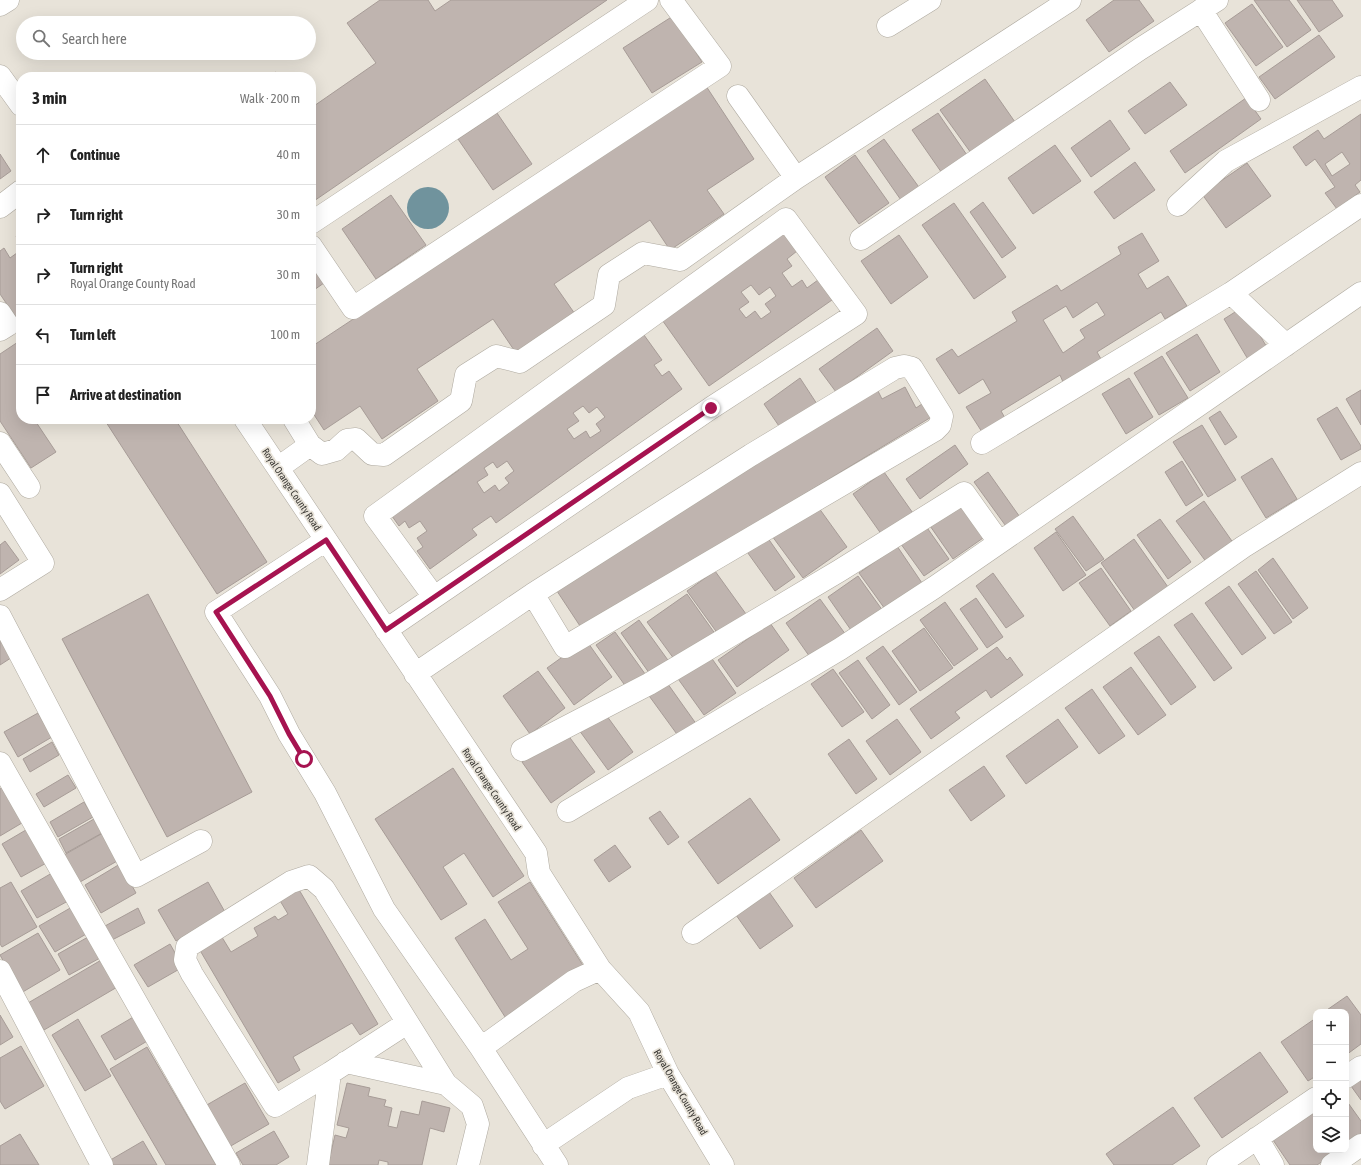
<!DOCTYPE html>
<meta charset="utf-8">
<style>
:root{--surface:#fff;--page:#f2f2f2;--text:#222;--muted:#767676;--line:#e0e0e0}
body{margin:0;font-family:"Asap Condensed",sans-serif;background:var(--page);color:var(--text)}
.controls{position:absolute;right:12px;bottom:12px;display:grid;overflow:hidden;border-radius:8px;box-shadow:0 4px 16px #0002}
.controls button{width:36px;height:36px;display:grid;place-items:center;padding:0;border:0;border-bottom:1px solid var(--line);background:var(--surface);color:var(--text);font:20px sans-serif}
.stop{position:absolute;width:12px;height:12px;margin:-9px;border:3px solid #a61350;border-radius:50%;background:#fff}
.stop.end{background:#a61350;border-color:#fff;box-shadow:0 1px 4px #0008}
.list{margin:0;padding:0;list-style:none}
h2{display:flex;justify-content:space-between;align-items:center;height:52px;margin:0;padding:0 16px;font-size:17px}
h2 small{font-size:13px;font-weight:400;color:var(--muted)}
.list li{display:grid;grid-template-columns:26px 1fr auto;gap:12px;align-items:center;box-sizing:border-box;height:60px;padding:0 16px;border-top:1px solid var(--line)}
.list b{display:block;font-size:15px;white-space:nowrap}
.list p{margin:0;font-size:13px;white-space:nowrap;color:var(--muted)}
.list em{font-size:13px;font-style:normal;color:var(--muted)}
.icon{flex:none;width:22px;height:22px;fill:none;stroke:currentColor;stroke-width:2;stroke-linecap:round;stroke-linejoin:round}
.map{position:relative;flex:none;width:1361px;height:1165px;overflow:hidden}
.search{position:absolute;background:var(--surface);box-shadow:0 4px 16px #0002;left:16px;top:16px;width:300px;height:44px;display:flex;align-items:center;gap:10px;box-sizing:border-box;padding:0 14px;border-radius:22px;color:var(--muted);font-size:15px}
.panel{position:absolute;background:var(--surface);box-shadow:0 4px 16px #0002;left:16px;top:72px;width:300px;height:352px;border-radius:16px}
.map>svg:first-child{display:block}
</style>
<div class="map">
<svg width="1361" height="1165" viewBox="0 0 1361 1165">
<rect width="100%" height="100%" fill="#e8e3d9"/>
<path fill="#70939d" d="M407 208a21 21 0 1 1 42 0a21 21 0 1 1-42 0Z"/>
<path fill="#bfb4af" stroke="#a79c97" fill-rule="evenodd" d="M380,0H428L435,11L451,0H607L311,203V108L376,63L347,23Z
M1114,0H1139L1154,21L1109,52L1086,20Z
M1254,0H1289L1311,30L1287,47Z
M1297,0H1332L1343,16L1319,32Z
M1252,4L1283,47L1256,66L1225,23Z
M673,16L702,62L652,93L623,48Z
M1319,35L1335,57L1275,99L1259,77Z
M276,72L279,77H268Z
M985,79L1015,122L971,153L940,110Z
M1170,82L1187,105L1145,134L1128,111Z
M706,86L754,159L707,190L724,214L670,250L650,220L554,284L575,314L516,353L493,319L417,369L438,401L382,439L360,406L324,430L311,410V347Z
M1246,98L1261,119L1185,173L1170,151Z
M497,113L532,164L493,190L458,139Z
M938,113L969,158L944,176L912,130Z
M1361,114V180L1355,185L1360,192L1337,209L1325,193L1335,187L1315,159L1306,166L1293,147L1318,130L1324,139ZM1342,152L1350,164L1332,176L1325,164Z
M1110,120L1130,149L1091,177L1071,148Z
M884,139L921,190L903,203L867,151Z
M1055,145L1081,181L1033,214L1008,178Z
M0,154L11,171L0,179Z
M855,155L889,203L859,224L825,177Z
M1135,162L1155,190L1114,219L1094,192Z
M1247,163L1271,196L1226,228L1202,194Z
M391,195L426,245L376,279L342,229Z
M983,202L1016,248L1002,258L970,212Z
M954,203L1006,277L974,299L922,225Z
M783,230L797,251L787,259L792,266L782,273L792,287L802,280L807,288L818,280L832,300L709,386L660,317ZM751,285L759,295L770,287L776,296L765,304L771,312L761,319L755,311L746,318L739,309L749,302L741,292Z
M21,232V244L16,236Z
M1142,233L1159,261L1138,274L1147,289L1168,276L1187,306L1165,319L1161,312L1097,352L1101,359L1063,382L1060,375L1001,411L1005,418L982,432L966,407L991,393L983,379L959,394L936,359L952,349L958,357L1017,321L1012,312L1057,285L1061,291L1121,254L1118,247ZM1097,302L1105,315L1080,330L1085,338L1063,353L1043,320L1066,306L1073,318Z
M899,235L928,277L891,304L861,261Z
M4,248L10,258L21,250V325L0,294V251Z
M311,265L324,283L311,292Z
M1243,307L1268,349L1249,361L1224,319Z
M877,328L893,351L836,392L819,369Z
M1197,334L1220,372L1190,391L1166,353Z
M644,335L662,360L654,365L662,376L669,371L682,389L496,523L491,516L472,529L477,535L430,569L417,551L423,547L417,538L427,531L420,521L409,528L405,521L399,526L387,509L434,476L439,484L459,470L453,461L504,435ZM583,406L589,413L597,407L605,417L596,424L601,431L590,438L586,431L574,439L567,429L579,421L573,413ZM507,461L514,471L505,478L509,483L499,491L495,485L484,493L477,482L488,475L484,468L493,462L497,468Z
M21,340V394L19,395L21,399V419H34L56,452L31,468L0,421V354Z
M1162,356L1188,398L1159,415L1134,373Z
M800,378L817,404L781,429L764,404Z
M1129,378L1153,417L1126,434L1102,394Z
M875,385L882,399L905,387L916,408L925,402L933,416L582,629L553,585Z
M1361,390V425L1346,399Z
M1337,407L1361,446V449L1341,460L1317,419Z
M1220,411L1237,437L1225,445L1209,418Z
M104,419H175L267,562L217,594Z
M1202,425L1236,480L1208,497L1173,442Z
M955,445L968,464L920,499L906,479Z
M1272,458L1297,499L1266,518L1241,477Z
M1182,461L1203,495L1186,506L1165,472Z
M884,472L915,516L884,538L853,494Z
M988,472L1022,520L1008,529L974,482Z
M961,500L986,536L953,559L928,523Z
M1204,501L1234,544L1207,563L1176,521Z
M816,504L847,547L803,578L772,536Z
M1073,516L1104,559L1086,571L1055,529Z
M1160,519L1191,562L1168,579L1137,535Z
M923,522L949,559L924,576L898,540Z
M1056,532L1086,575L1063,591L1034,548Z
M765,534L795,577L775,591L745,549Z
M1134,539L1168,587L1135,611L1101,563Z
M5,541L19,560L0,574V545Z
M897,546L922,583L885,609L859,573Z
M1273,558L1308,608L1293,619L1258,570Z
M1101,568L1131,611L1110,626L1079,583Z
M715,571L746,614L718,634L687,591Z
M1256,571L1292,622L1274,634L1238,584Z
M993,573L1024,616L1006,628L976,586Z
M858,576L883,611L853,633L828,597Z
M1229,586L1266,638L1242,655L1205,603Z
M148,594L252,792L167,837L62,639Z
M687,594L716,635L677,663L647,622Z
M976,598L1003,637L987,648L960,609Z
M820,599L846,635L812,660L786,623Z
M945,602L978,649L954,666L920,620Z
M1192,613L1232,668L1214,681L1174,625Z
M639,620L670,663L652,677L621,633Z
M770,623L789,650L737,687L718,660Z
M924,628L953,668L920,691L892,651Z
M615,632L648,678L629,691L596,645Z
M1159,636L1196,687L1171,705L1134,653Z
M0,638L17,654L0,665Z
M586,640L612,677L574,705L547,668Z
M883,646L917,692L899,705L866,658Z
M997,647L1007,660L1010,657L1023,675L991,698L986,690L955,712L960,718L931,739L910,709Z
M708,653L736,693L704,715L676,676Z
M858,660L890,705L872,719L839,673Z
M1131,667L1166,715L1138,735L1103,687Z
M833,669L864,712L842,727L811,684Z
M538,671L565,708L530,734L503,696Z
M665,680L697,725L679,737L647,693Z
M1092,689L1125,736L1099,754L1065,708Z
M604,712L633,752L608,770L579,730Z
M38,713L52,737L18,757L4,732Z
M897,719L921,752L890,775L866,741Z
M1058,719L1078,747L1026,784L1006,756Z
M565,731L595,772L551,803L522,762Z
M849,739L877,779L856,794L828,754Z
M52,742L59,755L30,772L23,759Z
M984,766L1005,796L971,821L949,790Z
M453,768L524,876L493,897L464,853L443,867L467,904L441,920L375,819Z
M68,775L76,788L44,807L36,794Z
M6,785L27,820L0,836V789Z
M750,798L780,840L718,884L688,842Z
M84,802L93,817L58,837L50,822Z
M660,811L679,837L668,845L649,818Z
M94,819L102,833L66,853L59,839Z
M31,827L50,861L21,877L2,844Z
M861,830L883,861L816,908L794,878Z
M103,833L119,860L80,882L64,855Z
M615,845L631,867L609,882L594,860Z
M120,864L136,893L101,913L85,885Z
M52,873L68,901L37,918L21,891Z
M11,882L37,927L2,947L0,944V888Z
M208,882L225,912L176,941L158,910Z
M530,882L586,970L507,1020L455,938L485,919L511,960L528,949L498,902Z
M298,888L378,1024L360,1035L352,1023L293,1057L300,1070L278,1083L198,947L220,934L231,952L258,936L254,928L275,916L278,920L288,914L279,899Z
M769,892L793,926L760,949L736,915Z
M72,907L88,933L55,952L39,926Z
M138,908L145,923L112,940L105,926Z
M38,933L60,970L21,993L0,955Z
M88,937L100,958L69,975L58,954Z
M170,944L183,967L148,987L134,965Z
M103,959L119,986L44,1030L28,1003Z
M1347,996L1361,1015V1044L1346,1055V1012H1324Z
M0,1015L13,1037L0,1045Z
M135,1016L149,1040L115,1060L101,1036Z
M1316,1018V1076L1308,1081L1281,1042Z
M78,1019L111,1076L85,1091L52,1035Z
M21,1046L44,1086L5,1109L0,1101V1058Z
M147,1047L216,1165H166L110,1069Z
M1260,1052L1288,1092L1222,1138L1194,1098Z
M1361,1079V1100L1351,1086Z
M245,1083L269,1124L229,1147L205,1106Z
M347,1083L370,1088L368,1096L386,1100L384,1106L392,1108L388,1126L397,1128L401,1111L419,1115L422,1101L450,1108L444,1132L430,1128L422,1165H388V1162L379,1160L378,1165H328L335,1135L346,1138L349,1128L337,1125Z
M1346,1100L1361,1121V1134L1346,1145Z
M1173,1107L1200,1146L1172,1165H1114L1106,1154Z
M1316,1110V1150H1339L1317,1165H1290L1273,1140Z
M274,1131L289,1157L276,1165H243L236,1153Z
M20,1134L39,1165H0V1146Z
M143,1141L157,1165H109L107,1162Z"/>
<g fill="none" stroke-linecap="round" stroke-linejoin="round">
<defs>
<path id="minor" d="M0,5L8,0
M1201,10L1259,100
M888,26L930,0
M0,76L21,105
M738,96L796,178
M1178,205L1226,161L1361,87
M0,207L21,191
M311,223L647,0
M861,239L1140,49L1217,0
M311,246L353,308L720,66L671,0
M0,313L8,325L0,330
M1286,345L1231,293L1361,205
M245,419L536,853L539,873L600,969L639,1012L668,1074L723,1165
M294,419L310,445L322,454L336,450L347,440L356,439L372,454L384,455L461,401L466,375L496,356L520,362L604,305L609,275L643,253L680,260L796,178L1070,0
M0,443L29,487
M982,443L1231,293
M278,468L310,445
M0,494L43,563L0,590
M326,540L216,612L270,696L289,734L325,793L384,909L481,1048L557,1165
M0,616L136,876L201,841
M386,630L711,408L856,314L786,219L375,516L434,597
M415,674L533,594L565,647L935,430L940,425L942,416L912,368L904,366L895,368L751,455L533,594
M522,750L649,684L839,571L964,493L999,542
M0,763L229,1165
M568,811L840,649L935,587L1361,293
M693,933L1243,547L1361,473
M0,971L102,1165
M407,1023L330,1073L275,1106L192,974L185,960L187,947L291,882L309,876L324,889L446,1084L472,1106L478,1124L468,1165
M481,1048L574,981L600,969
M346,1062L446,1084
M1346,1077L1361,1067
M1257,1138L1273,1165
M543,1145L628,1088L668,1074
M318,1165L330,1073
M1218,1165L1316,1098
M1332,1165L1361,1145"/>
</defs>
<use href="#minor" stroke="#afaaa0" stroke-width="23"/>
<use href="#minor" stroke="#fff" stroke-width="22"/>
</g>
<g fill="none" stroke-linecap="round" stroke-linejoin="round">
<path stroke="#a61350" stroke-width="5" d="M304,759L289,734L270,696L216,612L326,540L386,630L711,408"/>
</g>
<g text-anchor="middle" stroke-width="3.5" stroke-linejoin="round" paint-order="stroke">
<g font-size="10" fill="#35332f" stroke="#e8e3d9">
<text transform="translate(292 489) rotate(56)" y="4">Royal Orange County Road</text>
<text transform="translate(492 789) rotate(56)" y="4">Royal Orange County Road</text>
<text transform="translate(681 1092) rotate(60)" y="4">Royal Orange County Road</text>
</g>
</g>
</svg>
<div class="controls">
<button>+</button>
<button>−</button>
<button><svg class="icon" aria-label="locate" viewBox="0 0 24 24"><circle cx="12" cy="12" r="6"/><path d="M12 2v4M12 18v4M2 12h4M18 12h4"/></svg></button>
<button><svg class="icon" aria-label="layers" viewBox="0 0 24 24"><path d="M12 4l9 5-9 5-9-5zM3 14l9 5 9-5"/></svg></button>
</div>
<div class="stop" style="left:304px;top:759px"></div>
<div class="stop end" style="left:711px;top:408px"></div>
<div class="search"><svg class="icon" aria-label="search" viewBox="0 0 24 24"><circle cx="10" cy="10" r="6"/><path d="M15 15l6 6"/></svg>Search here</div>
<section class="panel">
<h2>3 min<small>Walk · 200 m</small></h2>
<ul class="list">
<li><svg class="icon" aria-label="ahead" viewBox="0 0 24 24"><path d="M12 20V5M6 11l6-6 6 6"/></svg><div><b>Continue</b></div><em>40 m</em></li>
<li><svg class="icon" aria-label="right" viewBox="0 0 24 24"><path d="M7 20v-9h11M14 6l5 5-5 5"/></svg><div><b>Turn right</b></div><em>30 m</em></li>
<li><svg class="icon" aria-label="right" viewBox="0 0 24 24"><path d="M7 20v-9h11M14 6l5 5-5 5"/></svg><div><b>Turn right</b><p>Royal Orange County Road</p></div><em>30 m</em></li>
<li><svg class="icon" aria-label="left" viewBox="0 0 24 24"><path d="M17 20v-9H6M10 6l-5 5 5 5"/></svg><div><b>Turn left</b></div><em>100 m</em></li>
<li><svg class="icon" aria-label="arrive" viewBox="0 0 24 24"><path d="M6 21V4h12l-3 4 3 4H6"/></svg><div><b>Arrive at destination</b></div></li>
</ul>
</section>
</div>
